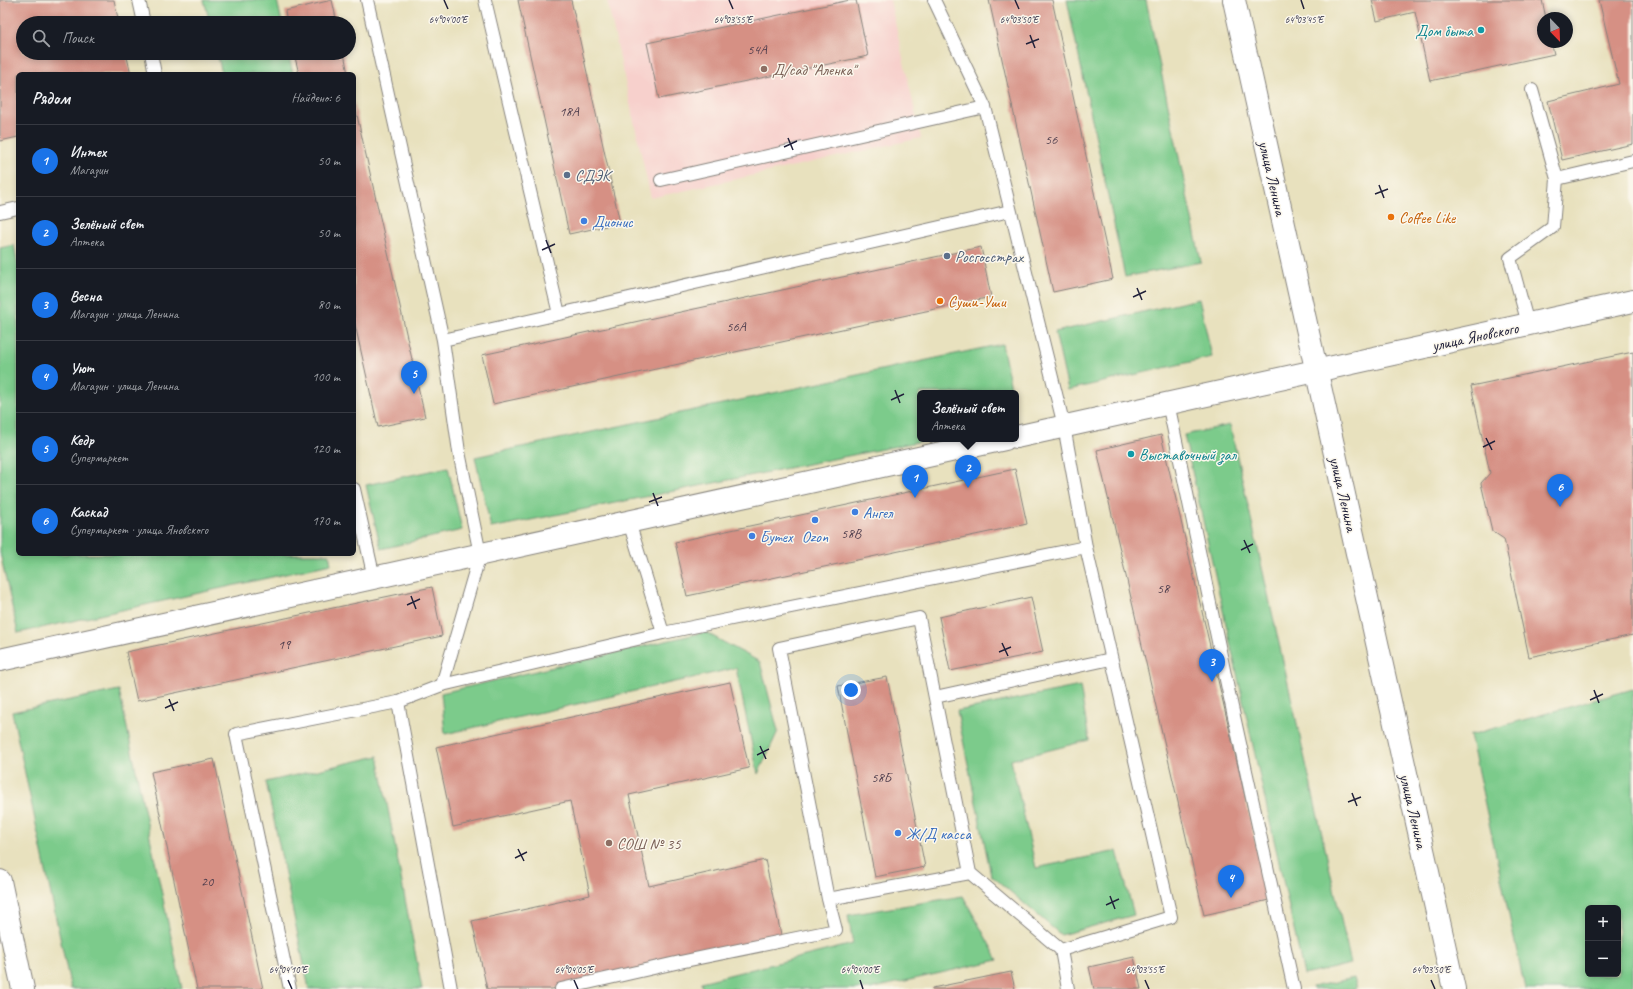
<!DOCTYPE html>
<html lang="ru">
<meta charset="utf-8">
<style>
:root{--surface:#171b24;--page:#20242c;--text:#f1f3f6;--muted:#9ea1a6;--line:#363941;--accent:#1a73e8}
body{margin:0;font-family:Caveat,sans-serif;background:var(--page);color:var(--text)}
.controls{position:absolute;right:12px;bottom:12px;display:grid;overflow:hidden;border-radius:6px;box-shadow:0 2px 6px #0003}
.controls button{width:36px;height:36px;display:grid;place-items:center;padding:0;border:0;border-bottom:1px solid var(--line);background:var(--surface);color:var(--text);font:20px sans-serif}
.compass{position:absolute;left:1537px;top:12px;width:36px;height:36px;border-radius:50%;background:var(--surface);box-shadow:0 2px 6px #0003;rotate:157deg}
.you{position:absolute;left:851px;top:690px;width:14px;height:14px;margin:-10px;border:3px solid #fff;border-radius:50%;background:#1a73e8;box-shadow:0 0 0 6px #1a73e833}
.badge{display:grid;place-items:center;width:26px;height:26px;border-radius:50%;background:var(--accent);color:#fff;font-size:13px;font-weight:700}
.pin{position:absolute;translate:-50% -33px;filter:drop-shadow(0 1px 2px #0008)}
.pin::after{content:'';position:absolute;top:21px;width:14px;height:12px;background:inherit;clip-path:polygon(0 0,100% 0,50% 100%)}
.popup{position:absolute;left:917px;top:390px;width:102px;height:52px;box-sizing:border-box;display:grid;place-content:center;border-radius:6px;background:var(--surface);filter:drop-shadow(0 1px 3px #0005);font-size:13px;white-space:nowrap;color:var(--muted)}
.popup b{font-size:15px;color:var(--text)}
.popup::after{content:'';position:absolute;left:50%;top:100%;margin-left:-8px;border:8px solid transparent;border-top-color:var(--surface)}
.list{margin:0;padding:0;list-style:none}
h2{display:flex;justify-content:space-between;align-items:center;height:52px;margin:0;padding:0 16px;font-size:17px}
h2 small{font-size:13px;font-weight:400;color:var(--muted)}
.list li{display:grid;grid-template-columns:26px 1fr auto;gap:12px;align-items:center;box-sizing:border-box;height:72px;padding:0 16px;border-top:1px solid var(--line)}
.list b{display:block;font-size:15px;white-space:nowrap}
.list p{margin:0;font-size:13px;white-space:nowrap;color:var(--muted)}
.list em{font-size:13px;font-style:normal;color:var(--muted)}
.icon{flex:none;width:22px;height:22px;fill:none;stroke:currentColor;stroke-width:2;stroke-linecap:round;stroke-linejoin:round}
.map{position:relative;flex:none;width:1633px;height:989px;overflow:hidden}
.search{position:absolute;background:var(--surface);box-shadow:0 2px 6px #0003;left:16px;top:16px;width:340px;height:44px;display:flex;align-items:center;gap:10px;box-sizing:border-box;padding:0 14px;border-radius:22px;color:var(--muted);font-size:15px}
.panel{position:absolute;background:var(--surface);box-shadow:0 2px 6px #0003;left:16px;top:72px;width:340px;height:484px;border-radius:6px}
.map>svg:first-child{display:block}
</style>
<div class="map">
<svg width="1633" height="989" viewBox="0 0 1633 989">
<rect width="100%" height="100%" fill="#fbf7ec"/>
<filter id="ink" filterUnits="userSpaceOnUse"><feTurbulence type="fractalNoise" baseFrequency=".025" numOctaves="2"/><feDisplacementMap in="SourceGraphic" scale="8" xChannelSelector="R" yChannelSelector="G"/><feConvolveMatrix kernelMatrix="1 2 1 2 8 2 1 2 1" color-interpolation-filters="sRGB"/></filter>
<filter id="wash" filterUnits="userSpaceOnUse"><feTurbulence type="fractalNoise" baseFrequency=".012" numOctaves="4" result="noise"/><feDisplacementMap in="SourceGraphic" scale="16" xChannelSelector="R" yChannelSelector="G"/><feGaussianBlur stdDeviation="0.9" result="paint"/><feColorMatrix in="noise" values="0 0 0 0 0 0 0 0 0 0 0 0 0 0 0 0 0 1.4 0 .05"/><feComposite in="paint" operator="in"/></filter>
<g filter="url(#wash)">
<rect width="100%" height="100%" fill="#e8e1be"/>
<path fill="#f7d0cc" d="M607,0H890L921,138L651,198Z"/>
<path fill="#7bcb8b" stroke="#4e7663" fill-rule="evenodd" d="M204,0H277L282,23H210Z
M1067,0H1146L1201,262L1125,277Z
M217,53H288L293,74H222Z
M14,245L18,266V554H329L331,564L18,633L0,553V248Z
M1199,299L1212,357L1068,390L1055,332Z
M1002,344L1012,393H920V439H932L491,528L475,457Z
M1230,425L1351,964L1304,975L1184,435Z
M448,467L462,530L381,549L366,485Z
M705,632L760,662L778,731L758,774L736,668L445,734L441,693Z
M1080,686L1089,740L1011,760L1036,868L1117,851L1134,915L1061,935L991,875L957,711Z
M1633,689V989H1525L1470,735ZM1588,908H1618V974H1588Z
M119,690L182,989H71L12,712Z
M378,756L422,989H309L266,782Z
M963,896L998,960L870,989H702L701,982L853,944L848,915Z
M1354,978L1357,989H1313L1312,987Z"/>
<g id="blocks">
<path fill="#d69084" d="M0,0H114L119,23H23V53H126L131,74H18V137L0,141Z
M332,0L337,23H287L285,11Z
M518,0H571L620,223L569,234Z
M850,0H856L868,56L659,99L647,43Z
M989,0H1052L1113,279L1053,292Z
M1372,0H1542L1546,18H1543V42H1551L1554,54L1430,81L1415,12L1377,21Z
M1599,0H1633V144L1562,160L1548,101L1619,84Z
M294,53H344L348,74H299Z
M354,102L425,417L378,427L354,320Z
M981,247L991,297L493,404L482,355Z
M1633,352V635L1529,657L1504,539L1492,531L1481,483L1490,473L1471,386Z
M1161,435L1269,900L1204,915L1097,450Z
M1015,469L1027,524L687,596L675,542Z
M432,587L442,636L137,701L126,652Z
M1031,597L1043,652L950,671L939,617Z
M887,677L925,867L875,877L838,686Z
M730,682L749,768L629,795L649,886L765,860L782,939L552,989H487L472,921L590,895L570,801L453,827L436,747Z
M214,759L263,989H197L151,772Z
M1134,957L1141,989H1094L1089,967Z
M1011,972L1015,989H932V988Z"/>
</g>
</g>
<g filter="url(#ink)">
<use href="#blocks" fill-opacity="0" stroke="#85827c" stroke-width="1"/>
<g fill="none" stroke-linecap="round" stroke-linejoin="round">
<defs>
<path id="lane" d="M139,0L144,23
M367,0L443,340L459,452L480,554L442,685
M485,0L559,314
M934,0L985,107L1064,426L1086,547L1171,917L1061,950L1068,989
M151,53L155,74
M1557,179L1633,161
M661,180L985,107
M0,212L18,208
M1528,324L1510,258L1553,227L1557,179L1532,90
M443,340L559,314L1010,211
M1168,403L1228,689L1294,989
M354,489L374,578
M629,522L663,633
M935,697L1111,659
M398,702L451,989
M828,899L970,873
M290,989L236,734L398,702L442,685L663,633L1086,547
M561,989L680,962L836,930L828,899L779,648L919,618L970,873L1061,950"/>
<path id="secondary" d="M1234,0L1454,989
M1016,437L1633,301
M0,660L1005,439
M0,881L23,989"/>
</defs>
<use href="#lane" stroke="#85827c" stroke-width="14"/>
<use href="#secondary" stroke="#85827c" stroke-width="24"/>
<use href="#lane" stroke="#fff" stroke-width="12"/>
<use href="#secondary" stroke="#fff" stroke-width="22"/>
</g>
</g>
<path fill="none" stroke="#22223b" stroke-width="1.5" d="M444,0L448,9M729,0L733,9M1015,0L1019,9M1301,0L1304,9M1030,35L1035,48M1026,44L1039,39M788,138L793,150M784,147L797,141M1379,185L1384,198M1375,194L1388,189M546,240L551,253M542,250L555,244M1137,288L1142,300M1133,297L1146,291M895,390L900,403M891,400L904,394M1486,438L1492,450M1483,447L1495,441M653,493L658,506M649,502L662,497M1244,540L1250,553M1241,550L1253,544M411,596L416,609M407,605L420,599M1002,643L1008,656M999,652L1011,647M1594,690L1599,703M169,699L174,711M1590,700L1603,694M165,708L178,702M760,746L766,759M757,755L769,749M1352,793L1357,806M1348,802L1361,797M518,849L524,861M515,858L527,852M1110,896L1115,909M1106,905L1119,899M288,980L292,989M574,980L578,989M860,980L863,989M1145,980L1149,989M1431,980L1435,989"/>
<g fill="#0f9aa8" stroke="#fbf7ec" stroke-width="1.5">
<circle cx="1481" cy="30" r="4"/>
<circle cx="1131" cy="454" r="4"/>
</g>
<g fill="#8d6e63" stroke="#fbf7ec" stroke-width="1.5">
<circle cx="764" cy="69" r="4"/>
<circle cx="609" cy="843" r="4"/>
</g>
<g fill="#5c6f8a" stroke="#fbf7ec" stroke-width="1.5">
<circle cx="567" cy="175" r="4"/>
<circle cx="947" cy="256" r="4"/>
</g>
<g fill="#e8710a" stroke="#fbf7ec" stroke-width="1.5">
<circle cx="1391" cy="217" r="4"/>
<circle cx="940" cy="301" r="4"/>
</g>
<g fill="#3f7fe0" stroke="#fbf7ec" stroke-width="1.5">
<circle cx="584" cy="221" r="4"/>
<circle cx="855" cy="512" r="4"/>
<circle cx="815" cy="520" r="4"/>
<circle cx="752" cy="536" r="4"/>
<circle cx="898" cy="833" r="4"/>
</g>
<g text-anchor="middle" stroke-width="3" stroke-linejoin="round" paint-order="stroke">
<g font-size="14" fill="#4f3e4d">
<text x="757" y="54">54А</text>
<text x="569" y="116">18А</text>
<text x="1051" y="144">56</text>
<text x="736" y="331">56А</text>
<text x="851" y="538">58В</text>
<text x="1163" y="593">58</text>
<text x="284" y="649">19</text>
<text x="881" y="782">58Б</text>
<text x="207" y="886">20</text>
</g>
<g font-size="16" fill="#0d838f" stroke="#fbf7ec" text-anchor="end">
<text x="1473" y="36">Дом быта</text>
<text x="1139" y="460" text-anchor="start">Выставочный зал</text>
</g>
<g font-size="16" fill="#785e54" stroke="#fbf7ec" text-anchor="start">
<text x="772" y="75">Д/сад "Аленка"</text>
<text x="617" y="849">СОШ № 35</text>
</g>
<g font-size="16" fill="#4e5e75" stroke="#fbf7ec" text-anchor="start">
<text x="575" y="181">СДЭК</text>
<text x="955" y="262">Росгосстрах</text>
</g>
<g font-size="16" fill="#22223b" stroke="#fbf7ec">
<text transform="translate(1273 178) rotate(77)" y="6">улица Ленина</text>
<text transform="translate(1475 336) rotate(-12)" y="6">улица Яновского</text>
<text transform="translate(1344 494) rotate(77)" y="6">улица Ленина</text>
<text transform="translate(1414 811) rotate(77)" y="6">улица Ленина</text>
</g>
<g font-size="16" fill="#c56008" stroke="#fbf7ec" text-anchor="start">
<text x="1399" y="223">Coffee Like</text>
<text x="948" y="307">Суши-Уши</text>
</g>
<g font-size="16" fill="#366cbe" stroke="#fbf7ec" text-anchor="start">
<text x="592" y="227">Дионис</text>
<text x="863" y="518">Ангел</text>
<text x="760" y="542">Бутех</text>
<text x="815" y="542" text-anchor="middle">Ozon</text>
<text x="906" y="839">Ж/Д касса</text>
</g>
</g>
<g font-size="10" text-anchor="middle" fill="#22223b" stroke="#fbf7ec" stroke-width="3" stroke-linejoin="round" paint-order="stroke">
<text x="448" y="23">64°04'00"E</text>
<text x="733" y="23">64°03'55"E</text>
<text x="1019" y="23">64°03'50"E</text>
<text x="1304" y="23">64°03'45"E</text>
<text x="288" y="973">64°04'10"E</text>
<text x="574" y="973">64°04'05"E</text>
<text x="860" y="973">64°04'00"E</text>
<text x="1145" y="973">64°03'55"E</text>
<text x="1431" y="973">64°03'50"E</text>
</g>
</svg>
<div class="controls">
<button>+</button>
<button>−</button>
</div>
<svg class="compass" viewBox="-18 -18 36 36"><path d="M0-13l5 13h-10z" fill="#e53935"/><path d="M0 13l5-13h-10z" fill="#9ea1a6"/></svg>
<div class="you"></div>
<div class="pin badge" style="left:915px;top:498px">1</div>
<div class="pin badge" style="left:968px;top:488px">2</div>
<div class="popup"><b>Зелёный свет</b>Аптека</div>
<div class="pin badge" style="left:1212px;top:682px">3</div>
<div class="pin badge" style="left:1231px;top:898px">4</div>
<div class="pin badge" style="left:414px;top:394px">5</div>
<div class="pin badge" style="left:1560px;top:507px">6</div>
<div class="search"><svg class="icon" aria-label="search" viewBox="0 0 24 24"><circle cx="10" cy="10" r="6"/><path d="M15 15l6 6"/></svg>Поиск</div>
<section class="panel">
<h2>Рядом<small>Найдено: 6</small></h2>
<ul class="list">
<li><span class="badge">1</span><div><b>Интех</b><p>Магазин</p></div><em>50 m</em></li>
<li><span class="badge">2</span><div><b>Зелёный свет</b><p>Аптека</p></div><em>50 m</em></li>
<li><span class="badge">3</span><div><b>Весна</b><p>Магазин · улица Ленина</p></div><em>80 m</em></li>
<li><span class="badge">4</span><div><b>Уют</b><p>Магазин · улица Ленина</p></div><em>100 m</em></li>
<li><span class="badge">5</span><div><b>Кедр</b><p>Супермаркет</p></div><em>120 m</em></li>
<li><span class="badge">6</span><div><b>Каскад</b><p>Супермаркет · улица Яновского</p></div><em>170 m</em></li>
</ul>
</section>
</div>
